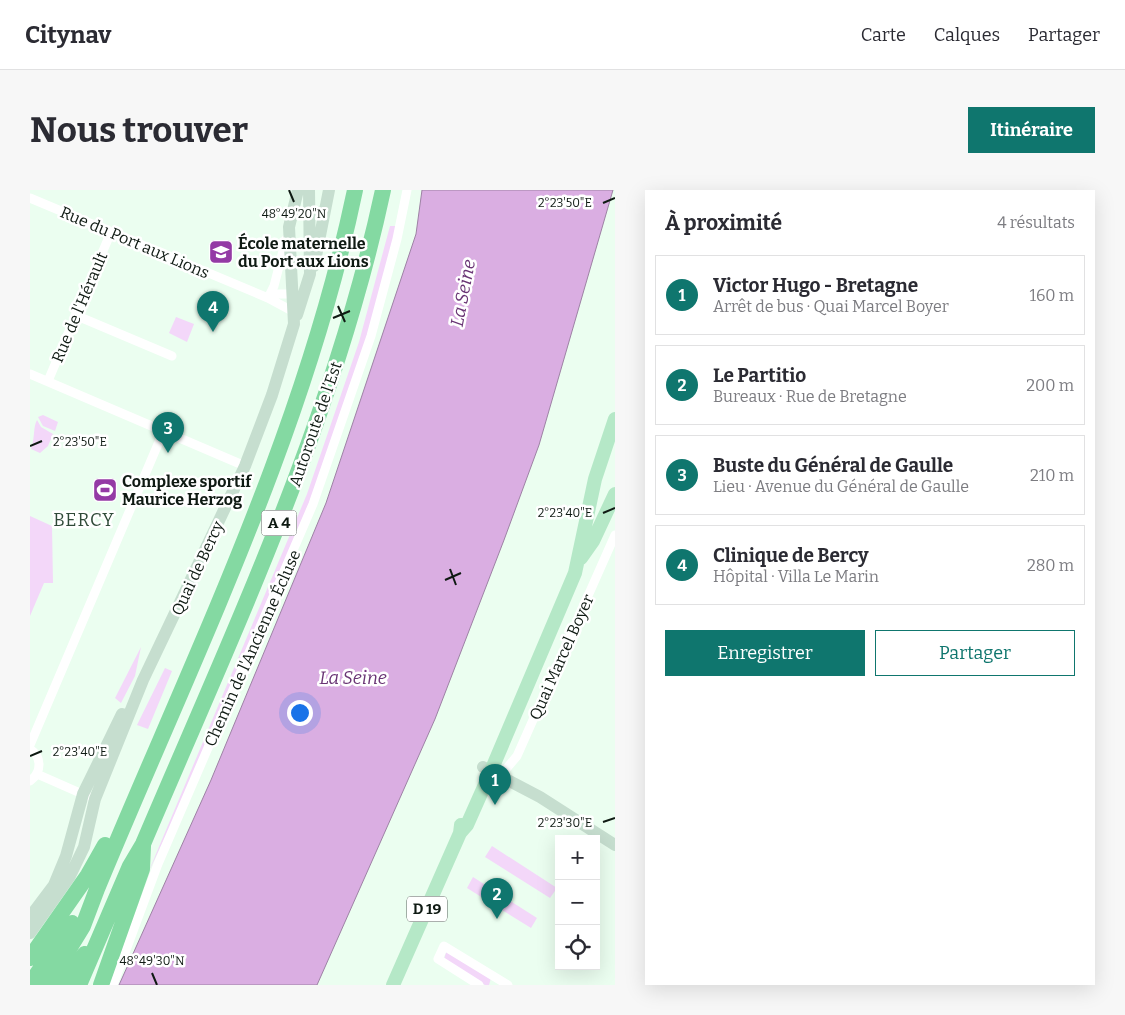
<!DOCTYPE html>
<html lang="fr">
<meta charset="utf-8">
<style>
:root{--surface:#fff;--page:#f7f7f7;--text:#2b2b33;--muted:#7c7c81;--line:#e1e1e2;--accent:#0f766e}
body{margin:0;font-family:Bitter,serif;background:var(--page);color:var(--text)}
.controls{position:absolute;right:15px;bottom:15px;display:grid;overflow:hidden;border-radius:0px;box-shadow:0 5px 20px #0002}
.controls button{width:45px;height:45px;display:grid;place-items:center;padding:0;border:0;border-bottom:1px solid var(--line);background:var(--surface);color:var(--text);font:25px sans-serif}
.you{position:absolute;left:269px;top:522px;width:18px;height:18px;margin:-12px;border:4px solid #fff;border-radius:50%;background:#1a73e8;box-shadow:0 0 0 8px #1a73e833}
.badge{display:grid;place-items:center;width:32px;height:32px;border-radius:50%;background:var(--accent);color:#fff;font-size:16px;font-weight:700}
.pin{position:absolute;translate:-50% -41px;filter:drop-shadow(0 1px 2px #0008)}
.pin::after{content:'';position:absolute;top:26px;width:18px;height:15px;background:inherit;clip-path:polygon(0 0,100% 0,50% 100%)}
.list{margin:0;padding:0;list-style:none}
h2{display:flex;justify-content:space-between;align-items:center;height:65px;margin:0;padding:0 20px;font-size:21px}
h2 small{font-size:16px;font-weight:400;color:var(--muted)}
.list li{display:grid;grid-template-columns:32px 1fr auto;gap:15px;align-items:center;box-sizing:border-box;height:80px;margin:0 10px 10px;padding:0 10px;border:1px solid var(--line);border-radius:0px}
.list b{display:block;font-size:19px;white-space:nowrap}
.list p{margin:0;font-size:16px;white-space:nowrap;color:var(--muted)}
.list em{font-size:16px;font-style:normal;color:var(--muted)}
.actions{display:flex;gap:10px;padding:15px 20px}
.actions a{flex:1;padding:11px 0;border:1px solid var(--accent);border-radius:0px;text-align:center;font-size:18px;color:var(--accent)}
.actions .main{background:var(--accent);color:#fff}
.icon{flex:none;width:28px;height:28px;fill:none;stroke:currentColor;stroke-width:2;stroke-linecap:round;stroke-linejoin:round}
.map{position:relative;flex:none;width:585px;height:795px;overflow:hidden;border-radius:0px}
header{display:flex;align-items:center;gap:30px;box-sizing:border-box;height:70px;padding:0 25px;background:var(--surface);border-bottom:1px solid var(--line)}
header strong{font-size:24px}
nav{display:flex;gap:28px;margin-inline-start:auto;font-size:18px}
.intro{display:flex;align-items:center;justify-content:space-between;box-sizing:border-box;height:120px;padding:0 30px}
h1{margin:0;font-size:35px}
.button{padding:12px 22px;border-radius:0px;background:var(--accent);color:#fff;font-size:18px;font-weight:700}
main{display:flex;gap:30px;padding:0 30px}
aside{flex:1;background:var(--surface);border-radius:0px;box-shadow:0 5px 20px #0002}
.map>svg:first-child{display:block}
</style>
<header>
<strong>Citynav</strong>
<nav><a>Carte</a><a>Calques</a><a>Partager</a></nav>
</header>
<div class="intro"><h1>Nous trouver</h1><a class="button">Itinéraire</a></div>
<main>
<div class="map">
<svg width="585" height="795" viewBox="0 0 585 795">
<rect width="100%" height="100%" fill="#ebfef0"/>
<path fill="#f3d7f9" d="M360,36H367L336,154L274,328L153,610L118,683L277,304L329,152Z
M146,127L164,134L157,152L139,143Z
M13,225L28,232L25,241L13,236L8,227Z
M7,230L11,237L23,244L18,256L10,263L1,259C5,249 3,237 7,230Z
M0,326L22,336L23,393H14L0,426Z
M111,457L105,486L91,513L85,508Z
M135,478L142,481L118,539L107,535Z
M462,656L527,698L520,708L455,667Z
M443,687L507,728L501,738L437,698Z
M416,762L461,788L459,795H455L414,770Z"/>
<path fill="#daaee2" stroke="#9d82a4" d="M392,0H583L509,255L474,350L405,529L287,795H89L181,590L296,313L386,44Z"/>
<g fill="none" stroke-linecap="round" stroke-linejoin="round">
<path stroke="#fff" stroke-width="9" d="M0,8L238,108L264,122
M238,108L244,96L256,49
M238,108L247,104H264
M45,125L142,166
M0,184L215,276
M18,191L81,42
M0,555L134,240
M0,559C12,567 12,582 0,591
M7,584L57,606
M471,585L487,566L585,345
M83,795L128,674L283,314L341,146L367,49L377,0
M449,795L408,769L414,756L478,795"/>
<path stroke="#c6decf" stroke-width="12" d="M284,76L299,0
M267,125L280,84L279,0
M453,577L510,607L585,655
M0,727L24,695L36,666L53,604L92,524
M0,743L40,686L54,657L65,609L113,490L215,276L242,205L264,134L259,37L268,0"/>
<path stroke="#b5e8c7" stroke-width="14" d="M551,368L563,351L585,304
M430,643L437,635L461,581L545,383L565,289L585,229
M363,795L430,643L431,635"/>
<path stroke="#84d9a2" stroke-width="16" d="M0,768L58,685L75,655
M0,794L42,733
M17,795L53,736L67,699C162,469 274,245 325,0
M33,795L55,764
M49,795L100,676L113,654C204,440 304,229 353,0
M71,795L112,679L113,656"/>
</g>
<path fill="none" stroke="#0f1a13" stroke-width="2" d="M259,0L264,12M573,13L585,8M308,116L315,132M303,128L320,121M0,256L12,251M573,323L585,318M420,379L426,395M415,390L431,383M0,566L12,561M573,632L585,628M122,783L127,795"/>
<defs>
<symbol id="school-square" viewBox="-11 -11 22 22"><rect x="-9" y="-9" width="18" height="18" rx="4" fill="#943aa5" stroke="#fff"/><path d="M0-5L7-2L0 1L-7-2ZM-4 1L0 2.5L4 1V4Q0 6-4 4Z" fill="#fff"/></symbol>
<symbol id="stadium-square" viewBox="-11 -11 22 22"><rect x="-9" y="-9" width="18" height="18" rx="4" fill="#943aa5" stroke="#fff"/><path d="M0-5a6.5 5 0 1 0 0 10a6.5 5 0 1 0 0-10ZM-3.5-1.8h7v3.6h-7Z" fill="#fff"/></symbol>
</defs>
<g fill-rule="evenodd">
<use href="#school-square" x="177" y="48" width="28" height="28"/>
<use href="#stadium-square" x="61" y="286" width="28" height="28"/>
</g>
<g text-anchor="middle" stroke-width="5" stroke-linejoin="round" paint-order="stroke">
<g fill="#fff" stroke="#575f5a" stroke-width="1">
<rect x="231.5" y="320.5" width="35" height="25" rx="4"/>
<rect x="377" y="706.5" width="40" height="25" rx="4"/>
</g>
<g font-size="15" font-weight="bold" fill="#0f1a13">
<text x="249" y="338">A 4</text>
<text x="397" y="724">D 19</text>
</g>
<g font-size="16" fill="#0f1a13" stroke="#fff">
<text transform="translate(105 52) rotate(23)" y="6">Rue du Port aux Lions</text>
<text transform="translate(49 117) rotate(-67)" y="6">Rue de l'Hérault</text>
<text transform="translate(285 234) rotate(-71)" y="6">Autoroute de l’Est</text>
<text transform="translate(167 378) rotate(-65)" y="6">Quai de Bercy</text>
<text transform="translate(222 458) rotate(-66)" y="6">Chemin de l'Ancienne Écluse</text>
<text transform="translate(531 467) rotate(-66)" y="6">Quai Marcel Boyer</text>
</g>
<g font-size="16" font-weight="bold" fill="#0f1a13" stroke="#fff" text-anchor="start">
<text x="208" y="59">École maternelle<tspan x="208" dy="18">du Port aux Lions</tspan></text>
<text x="92" y="297">Complexe sportif<tspan x="92" dy="18">Maurice Herzog</tspan></text>
</g>
<g font-size="18" font-style="italic" fill="#693474" stroke="#fff">
<text transform="translate(433 103) rotate(-79)" y="6">La Seine</text>
<text x="323" y="494">La Seine</text>
</g>
<g font-size="18" letter-spacing="1" fill="#2f4a38" stroke="#fff">
<text x="54" y="336">BERCY</text>
</g>
</g>
<g font-size="12" text-anchor="middle" fill="#0f1a13" stroke="#fff" stroke-width="5" stroke-linejoin="round" paint-order="stroke">
<text x="535" y="17">2°23'50"E</text>
<text x="264" y="28">48°49'20"N</text>
<text x="50" y="256">2°23'50"E</text>
<text x="535" y="327">2°23'40"E</text>
<text x="50" y="566">2°23'40"E</text>
<text x="535" y="637">2°23'30"E</text>
<text x="122" y="775">48°49'30"N</text>
</g>
</svg>
<div class="controls">
<button>+</button>
<button>−</button>
<button><svg class="icon" aria-label="locate" viewBox="0 0 24 24"><circle cx="12" cy="12" r="6"/><path d="M12 2v4M12 18v4M2 12h4M18 12h4"/></svg></button>
</div>
<div class="you"></div>
<div class="pin badge" style="left:465px;top:615px">1</div>
<div class="pin badge" style="left:467px;top:729px">2</div>
<div class="pin badge" style="left:138px;top:263px">3</div>
<div class="pin badge" style="left:183px;top:142px">4</div>
</div>
<aside>
<h2>À proximité<small>4 résultats</small></h2>
<ul class="list">
<li><span class="badge">1</span><div><b>Victor Hugo - Bretagne</b><p>Arrêt de bus · Quai Marcel Boyer</p></div><em>160 m</em></li>
<li><span class="badge">2</span><div><b>Le Partitio</b><p>Bureaux · Rue de Bretagne</p></div><em>200 m</em></li>
<li><span class="badge">3</span><div><b>Buste du Général de Gaulle</b><p>Lieu · Avenue du Général de Gaulle</p></div><em>210 m</em></li>
<li><span class="badge">4</span><div><b>Clinique de Bercy</b><p>Hôpital · Villa Le Marin</p></div><em>280 m</em></li>
</ul>
<div class="actions"><a class="main">Enregistrer</a><a>Partager</a></div>
</aside>
</main>
